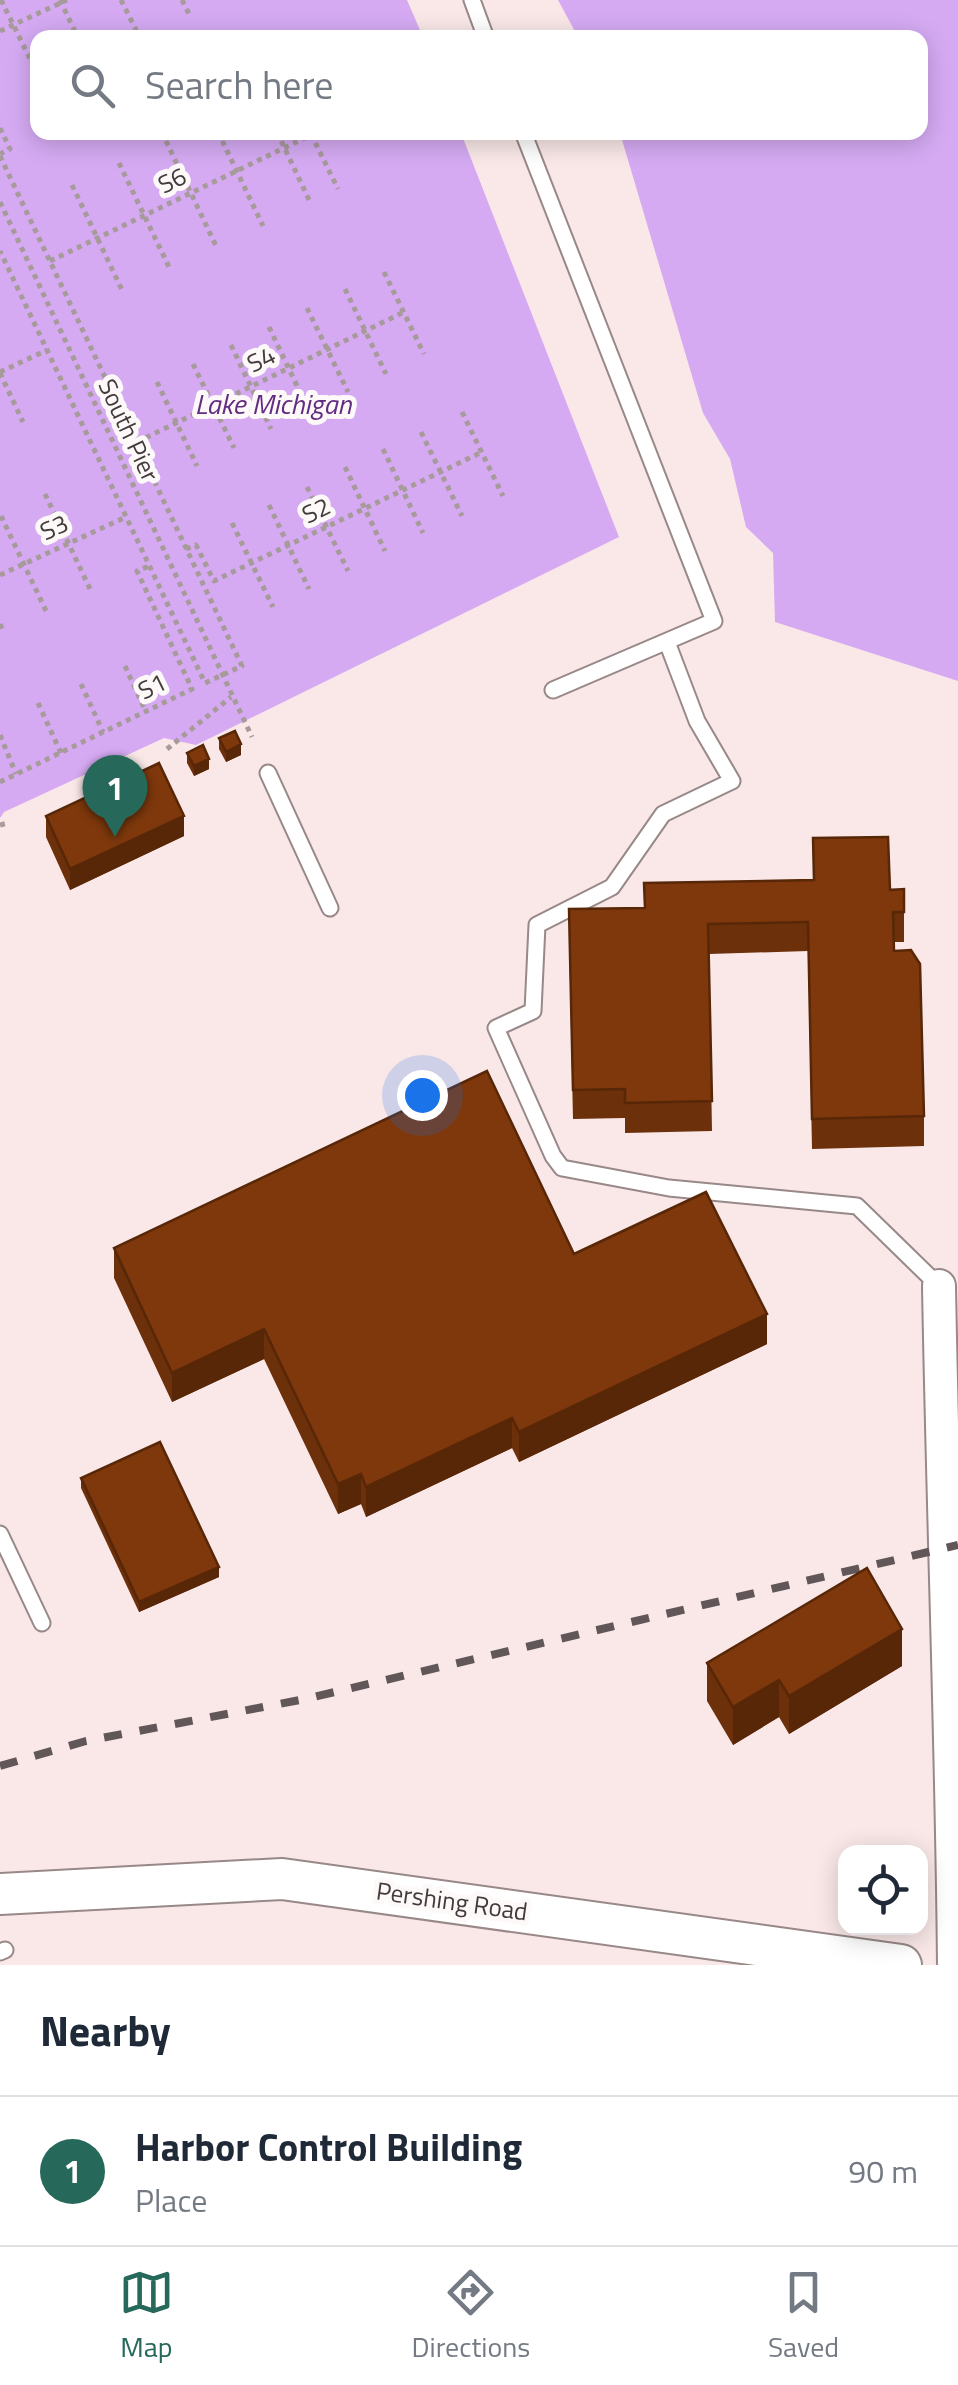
<!DOCTYPE html>
<style>
:root{--surface:#fff;--page:#f2f2f3;--text:#1f2937;--muted:#747a83;--line:#e0e1e3;--accent:#26695a}
body{margin:0;font-family:"Titillium Web",sans-serif;background:var(--page);color:var(--text)}
.controls{position:absolute;right:30px;bottom:30px;display:grid;overflow:hidden;border-radius:20px;box-shadow:0 5px 25px #0003}
.controls button{width:90px;height:90px;display:grid;place-items:center;padding:0;border:0;border-bottom:2px solid var(--line);background:var(--surface);color:var(--text);font:50px sans-serif}
.you{position:absolute;left:422px;top:1095px;width:35px;height:35px;margin:-25px;border:8px solid #fff;border-radius:50%;background:#1a73e8;box-shadow:0 0 0 15px #1a73e833}
.badge{display:grid;place-items:center;width:65px;height:65px;border-radius:50%;background:var(--accent);color:#fff;font-size:32px;font-weight:700}
.pin{position:absolute;translate:-50% -82px;filter:drop-shadow(0 2px 5px #0008)}
.pin::after{content:'';position:absolute;top:52px;width:35px;height:30px;background:inherit;clip-path:polygon(0 0,100% 0,50% 100%)}
.list{margin:0;padding:0;list-style:none}
h2{display:flex;justify-content:space-between;align-items:center;height:130px;margin:0;padding:0 40px;font-size:42px}
h2 small{font-size:32px;font-weight:400;color:var(--muted)}
.list li{display:grid;grid-template-columns:65px 1fr auto;gap:30px;align-items:center;box-sizing:border-box;height:150px;padding:0 40px;border-top:2px solid var(--line)}
.list b{display:block;font-size:38px;white-space:nowrap}
.list p{margin:0;font-size:32px;white-space:nowrap;color:var(--muted)}
.list em{font-size:32px;font-style:normal;color:var(--muted)}
.icon{flex:none;width:55px;height:55px;fill:none;stroke:currentColor;stroke-width:2;stroke-linecap:round;stroke-linejoin:round}
.map{position:relative;flex:none;width:958px;height:1965px;overflow:hidden}
.search{position:absolute;background:var(--surface);box-shadow:0 5px 25px #0003;left:30px;right:30px;top:30px;height:110px;display:flex;align-items:center;gap:25px;box-sizing:border-box;padding:0 35px;border-radius:20px;color:var(--muted);font-size:38px}
.sheet{height:280px;background:var(--surface)}
nav{display:flex;justify-content:space-around;align-items:center;box-sizing:border-box;height:140px;border-top:2px solid var(--line);background:var(--surface);font-size:28px;color:var(--muted)}
nav a{display:grid;justify-items:center;gap:5px}
nav .on{color:var(--accent)}
.map>svg:first-child{display:block}
</style>
<div class="map">
<svg width="958" height="1965" viewBox="0 0 958 1965">
<rect width="100%" height="100%" fill="#fae8e8"/>
<path fill="#d5aaf3" d="M0,0H407L423,37L38,38V132L461,133L619,537L196,745L164,738L4,812L0,818Z
M558,0H958V681L775,622L773,553L746,527L730,459L703,413L620,133L920,132V38L578,37Z"/>
<g fill="none" stroke-linecap="round" stroke-linejoin="round">
<defs>
<path id="service" d="M472,0L486,38
M523,132L714,621L553,690
M667,642L697,721L732,781L663,814L612,887L537,925L533,1011L496,1028L553,1156L562,1168L669,1188L857,1206L939,1286
M268,773L330,908
M0,1534L42,1623
M0,1952L5,1950"/>
<path id="minor" d="M939,1286C943,1513 952,1739 954,1965"/>
<path id="tertiary" d="M0,1894L282,1879L901,1965"/>
</defs>
<use href="#service" stroke="#988888" stroke-width="19"/>
<use href="#minor" stroke="#988888" stroke-width="36"/>
<use href="#tertiary" stroke="#988888" stroke-width="44"/>
<path stroke="#a79a9a" stroke-width="5" stroke-dasharray="5 5" stroke-linecap="butt" d="M1,0L38,75
M60,0L78,38
M121,0L140,38
M182,0L189,14
M0,31L67,0
M0,128L10,149L0,154
M218,132L263,226
M277,132L311,204
M311,134L338,189
M166,141L217,248
M0,156L242,666L205,683L0,251
M119,163L170,269
M72,185L123,292
M0,202L252,737
M50,261L311,135
M384,272L424,354
M345,289L386,374
M307,308L348,392
M269,327L309,411
M231,345L271,429
M193,364L234,448
M0,372L47,350
M0,373L23,422
M157,382L197,466
M462,412L503,496
M421,432L462,516
M137,442L404,312
M383,449L423,533
M345,467L385,551
M307,487L348,571
M45,494L91,591
M269,505L309,589
M1,516L47,613
M232,523L273,607
M186,549L196,545L214,581L482,452
M0,575L126,517
M0,624L4,633
M125,666L146,712
M81,684L103,732
M38,703L61,753
M0,735L16,774
M167,749L231,697
M0,782L192,689L137,571L149,566
M0,825L8,823"/>
<use href="#service" stroke="#fff" stroke-width="15"/>
<use href="#minor" stroke="#fff" stroke-width="32"/>
<use href="#tertiary" stroke="#fff" stroke-width="40"/>
<path stroke="#615758" stroke-width="8" stroke-dasharray="18 18" stroke-linecap="butt" d="M0,1766L86,1741L305,1699L958,1545"/>
</g>
<path fill="#6c300a" d="M219,738L241,755L226,762L219,749Z
M187,753L209,769L194,776L187,763Z
M46,816L184,836L70,890L46,837Z
M644,883L904,889V942H894V951L924,1116V1146L812,1149L808,951L709,954L712,1131L625,1133V1118L573,1119L569,939L644,908Z
M114,1248L574,1254L767,1344L519,1462L512,1448L366,1517L361,1504L338,1514L264,1359L172,1402L114,1278Z
M81,1478L219,1577L139,1612L81,1488Z
M707,1663L902,1666L789,1734L779,1717L733,1745L707,1701Z"/>
<path fill="#582708" d="M241,744V755L226,762V752Z
M209,759V769L194,776V766Z
M184,816V836L70,890V869Z
M767,1314V1344L519,1462V1432Z
M264,1329V1359L172,1402V1373Z
M512,1418V1448L366,1517V1487Z
M361,1474V1504L338,1514V1484Z
M219,1567V1577L139,1612V1602Z
M902,1629V1666L789,1734V1696Z
M779,1680V1717L733,1745V1707Z"/>
<path fill="#7e380c" stroke="#582708" stroke-width="2.5" d="M235,731L241,744L226,752L219,738Z
M203,745L209,759L194,766L187,753Z
M159,763L184,816L70,869L46,816Z
M888,837L890,890L904,889V912H893L894,951L911,950L920,964L924,1116L812,1119L808,922L708,924L712,1101L625,1103V1089L573,1090L569,909L645,908L644,883L814,880L813,838Z
M487,1071L574,1254L706,1192L767,1314L519,1432L512,1418L366,1487L361,1474L338,1484L264,1329L172,1373L114,1248Z
M160,1442L219,1567L139,1602L81,1478Z
M867,1568L902,1629L789,1696L779,1680L733,1707L707,1663Z"/>
<g text-anchor="middle" stroke-width="10" stroke-linejoin="round" paint-order="stroke">
<g font-size="25" fill="#423a3b" stroke="#fdf9f9">
<text transform="translate(172 180) rotate(-26)" y="9">S6</text>
<text transform="translate(261 359) rotate(-26)" y="9">S4</text>
<text transform="translate(129 430) rotate(65)" y="9">South Pier</text>
<text transform="translate(316 510) rotate(-26)" y="9">S2</text>
<text transform="translate(54 527) rotate(-25)" y="9">S3</text>
<text transform="translate(152 686) rotate(-26)" y="9">S1</text>
<text transform="translate(452 1901) rotate(8)" y="9">Pershing Road</text>
</g>
<g font-size="28" font-style="italic" fill="#622d81" stroke="#fdf9f9">
<text x="273" y="414">Lake Michigan</text>
</g>
</g>
</svg>
<div class="controls">
<button><svg class="icon" aria-label="locate" viewBox="0 0 24 24"><circle cx="12" cy="12" r="6"/><path d="M12 2v4M12 18v4M2 12h4M18 12h4"/></svg></button>
</div>
<div class="you"></div>
<div class="pin badge" style="left:115px;top:837px">1</div>
<div class="search"><svg class="icon" aria-label="search" viewBox="0 0 24 24"><circle cx="10" cy="10" r="6"/><path d="M15 15l6 6"/></svg>Search here</div>
</div>
<section class="sheet">
<h2>Nearby<small></small></h2>
<ul class="list">
<li><span class="badge">1</span><div><b>Harbor Control Building</b><p>Place</p></div><em>90 m</em></li>
</ul>
</section>
<nav>
<a class="on"><svg class="icon" aria-label="map" viewBox="0 0 24 24"><path d="M3 6l6-2 6 2 6-2v14l-6 2-6-2-6 2zM9 4v14M15 6v14"/></svg>Map</a>
<a><svg class="icon" aria-label="directions" viewBox="0 0 24 24"><path d="M12 3l9 9-9 9-9-9zM9 14v-3h6M13 9l2 2-2 2"/></svg>Directions</a>
<a><svg class="icon" aria-label="saved" viewBox="0 0 24 24"><path d="M7 4h10v16l-5-4-5 4z"/></svg>Saved</a>
</nav>
